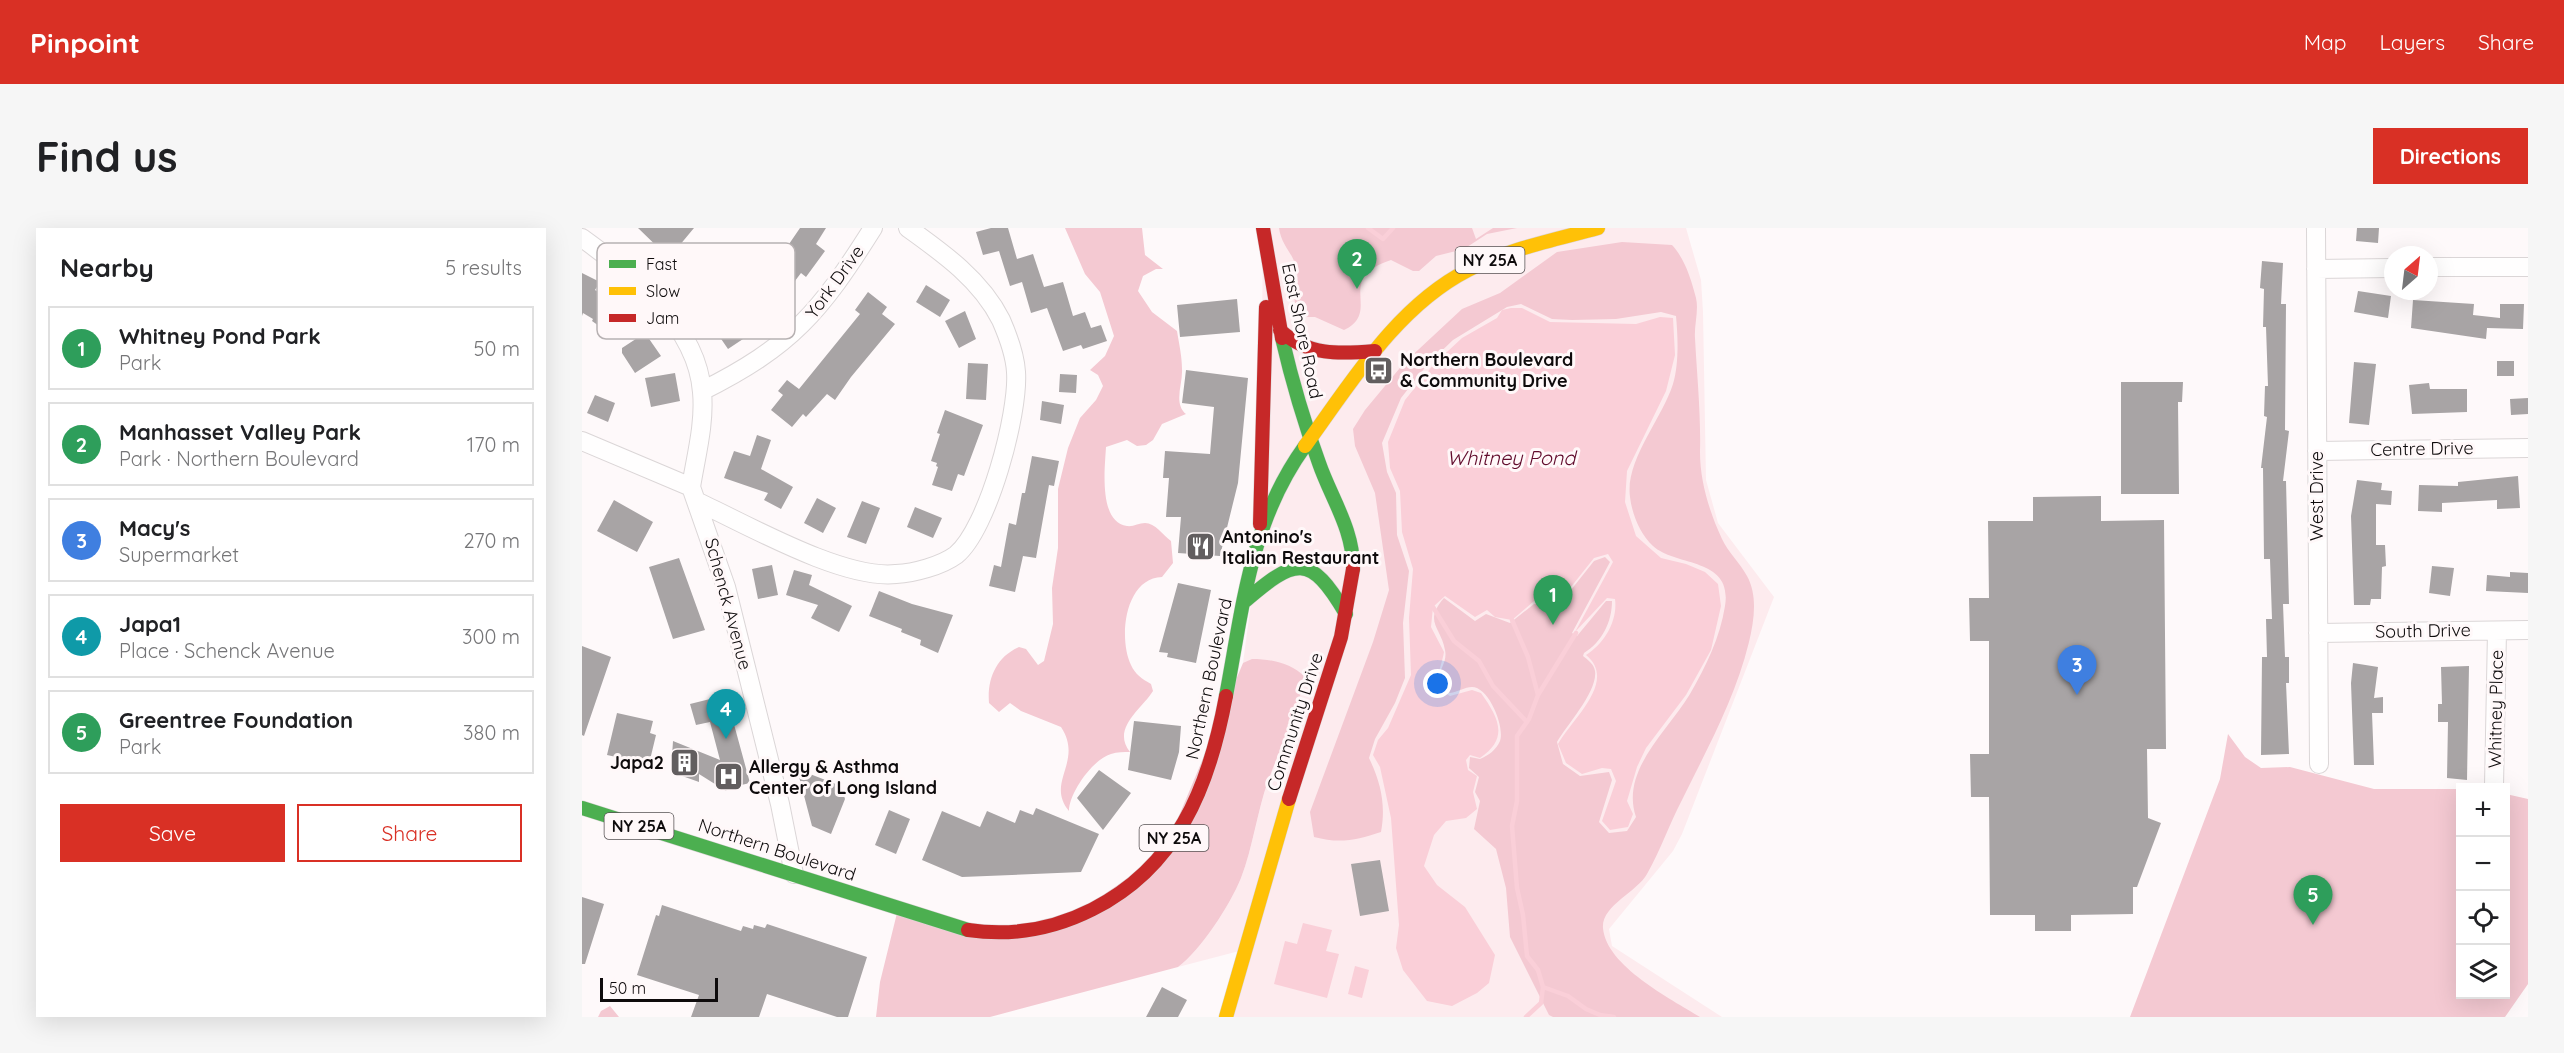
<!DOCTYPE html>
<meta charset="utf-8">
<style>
:root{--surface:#fff;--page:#f6f6f6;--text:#202124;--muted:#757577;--line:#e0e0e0;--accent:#d93025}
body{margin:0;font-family:Quicksand,sans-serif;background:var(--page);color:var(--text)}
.controls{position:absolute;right:18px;bottom:18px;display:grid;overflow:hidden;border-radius:0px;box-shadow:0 6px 24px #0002}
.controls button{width:54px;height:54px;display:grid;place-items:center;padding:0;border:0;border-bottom:2px solid var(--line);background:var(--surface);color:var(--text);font:30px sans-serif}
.compass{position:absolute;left:1802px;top:18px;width:54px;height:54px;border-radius:50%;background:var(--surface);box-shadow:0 6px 24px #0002;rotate:28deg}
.scale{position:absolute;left:18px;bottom:15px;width:118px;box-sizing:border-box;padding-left:6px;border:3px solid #0e0b0c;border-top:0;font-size:16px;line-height:21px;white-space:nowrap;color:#0e0b0c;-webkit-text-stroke:4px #fff8f9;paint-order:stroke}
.you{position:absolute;left:856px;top:456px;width:21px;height:21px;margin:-15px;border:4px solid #fff;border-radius:50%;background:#1a73e8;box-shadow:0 0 0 9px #1a73e833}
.badge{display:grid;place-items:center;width:39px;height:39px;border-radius:50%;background:var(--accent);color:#fff;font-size:20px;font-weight:700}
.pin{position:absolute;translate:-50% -50px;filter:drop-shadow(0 2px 3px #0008)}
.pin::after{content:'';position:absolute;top:32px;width:21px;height:18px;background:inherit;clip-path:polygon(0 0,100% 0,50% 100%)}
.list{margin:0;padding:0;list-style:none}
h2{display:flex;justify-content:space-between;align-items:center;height:78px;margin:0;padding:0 24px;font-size:26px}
h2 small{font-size:20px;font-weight:400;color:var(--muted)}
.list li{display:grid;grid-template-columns:39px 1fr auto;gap:18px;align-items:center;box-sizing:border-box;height:84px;margin:0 12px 12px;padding:0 12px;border:2px solid var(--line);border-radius:0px}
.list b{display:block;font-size:22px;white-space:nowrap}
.list p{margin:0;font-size:20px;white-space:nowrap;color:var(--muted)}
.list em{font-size:20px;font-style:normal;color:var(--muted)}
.actions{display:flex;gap:12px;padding:18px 24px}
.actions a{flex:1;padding:14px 0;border:2px solid var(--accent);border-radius:0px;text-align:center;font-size:21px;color:var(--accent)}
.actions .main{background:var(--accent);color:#fff}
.icon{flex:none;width:33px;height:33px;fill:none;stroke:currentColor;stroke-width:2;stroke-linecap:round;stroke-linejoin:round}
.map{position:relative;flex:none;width:1946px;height:789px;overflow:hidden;border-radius:0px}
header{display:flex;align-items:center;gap:36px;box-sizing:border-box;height:84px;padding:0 30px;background:var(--accent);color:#fff}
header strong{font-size:28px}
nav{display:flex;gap:33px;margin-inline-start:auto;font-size:21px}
.intro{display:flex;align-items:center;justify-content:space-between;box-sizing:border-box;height:144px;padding:0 36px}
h1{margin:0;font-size:42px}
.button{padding:15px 27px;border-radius:0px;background:var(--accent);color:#fff;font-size:21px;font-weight:700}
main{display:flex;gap:36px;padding:0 36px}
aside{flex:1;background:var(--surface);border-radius:0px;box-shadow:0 6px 24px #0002}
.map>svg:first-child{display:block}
</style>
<header>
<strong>Pinpoint</strong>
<nav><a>Map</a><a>Layers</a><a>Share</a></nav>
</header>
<div class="intro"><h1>Find us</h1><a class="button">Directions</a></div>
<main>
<aside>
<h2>Nearby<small>5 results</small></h2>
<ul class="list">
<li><span class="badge" style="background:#2e9e5b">1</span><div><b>Whitney Pond Park</b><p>Park</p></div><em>50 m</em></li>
<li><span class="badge" style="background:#2e9e5b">2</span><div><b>Manhasset Valley Park</b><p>Park · Northern Boulevard</p></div><em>170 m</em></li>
<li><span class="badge" style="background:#3f7fe0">3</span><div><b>Macy's</b><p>Supermarket</p></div><em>270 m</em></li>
<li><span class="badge" style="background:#0f9aa8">4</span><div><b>Japa1</b><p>Place · Schenck Avenue</p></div><em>300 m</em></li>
<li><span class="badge" style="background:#2e9e5b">5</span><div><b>Greentree Foundation</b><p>Park</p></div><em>380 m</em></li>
</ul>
<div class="actions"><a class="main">Save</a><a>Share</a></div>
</aside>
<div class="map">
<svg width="1946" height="789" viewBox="0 0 1946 789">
<rect width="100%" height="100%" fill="#fef9fa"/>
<path fill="#fdebee" d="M681,0H1104L1119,52L1121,84L1124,252L1136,295L1192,369L1100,606L1091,623L1027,701L1030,718L1140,789H644L661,722L596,739C619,722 648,677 659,650C671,619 675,585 686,553C698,518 715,486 723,450L661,435L678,306Z"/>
<path fill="#f4c9d2" d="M483,0H560L563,27L581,41H574L561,48L556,63L570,84L595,103C597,116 600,128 600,141C601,156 591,175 604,186L580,196L571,212L564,217L555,218L545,212L524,219C523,239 516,294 545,298C551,299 557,295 563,295C573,295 581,307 589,313L591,335L580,349C543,350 536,410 549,437C553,446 560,451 569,456L571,463C560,481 529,500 548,524C542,524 535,524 529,526C511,531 487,565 487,583C463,554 502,534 479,499L439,483L428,475L417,484L407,475C405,451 414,429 437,419L444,421L456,437L462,433L471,396L470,360L476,320V261L486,220L498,190L514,172L521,158L516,147L508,142L523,128L532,108L518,64L503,46Z
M890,0L894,11L911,0H935L905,6L882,21L854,28L837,43H831L809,32C751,51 801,83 762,102L733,89H722C704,73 718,62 715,44C712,24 700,20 697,0Z
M1040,14L1090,17C1103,31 1109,51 1114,70C1117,82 1112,98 1113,110C1115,148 1119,186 1118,224C1118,253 1127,283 1140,311C1146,324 1158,335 1165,348C1176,368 1172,393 1167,414C1153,471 1125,521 1100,572C1087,597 1079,621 1065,646C1055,664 1019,678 1021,700C1024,738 1089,771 1118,789H971L967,787L928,709L924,660L914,621L892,601L898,573L893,564L897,549L887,540L888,529L898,531C907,527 914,522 918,513C923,499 907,459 890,459C883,459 875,464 868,465C845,448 867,440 863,422C859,399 841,394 862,370L893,393L904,386L928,395L952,376L977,377L1012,333L1023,329L1028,334L990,405L995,408L1024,373H1030C1030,394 1020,414 1002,425L1001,428C1006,432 1012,436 1013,443C1016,463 985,497 975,514L981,536L998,548L1027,544L1030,552L1017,594L1027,605L1045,603L1054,589C1038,542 1086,503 1108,466C1124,438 1138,410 1143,378C1151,329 1094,339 1071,318C1058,306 1050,286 1048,269C1043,232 1080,191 1091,156C1097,136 1096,109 1094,88L1079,84L1034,91L990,92L970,91L939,76L925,79L871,112L845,137L819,170L800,215L805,244L814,265L815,307L827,343L821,395L823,450L813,475L793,511L787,530C799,555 804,577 799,604C775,612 758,616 732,609L728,584L791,414L807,362L793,265L773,218L771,201L783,182L822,135L880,81L918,65L975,24Z
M670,431C690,431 709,435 723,449C715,486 699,518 686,553C675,584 671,619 659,650C648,677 619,722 596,739L408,789H294L298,754L316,681L378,701L479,696L581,626L661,435Z
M1646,506L1663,529L1679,540L1708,539L1792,561H1878V766H1924V566L1946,571V756L1923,789H1548L1638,551Z
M28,778L37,789H16L19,783Z"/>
<path fill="#facfd8" d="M929,80H940L968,94L1054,96L1078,89L1091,90L1093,127L1084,163L1045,243L1043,274L1054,308L1079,330L1104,336L1123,344L1136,356L1139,378L1129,422L1104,467L1064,520L1055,539L1045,573L1051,586L1046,599L1028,602L1020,593L1034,553L1029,541L1020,540L1000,546L984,535L976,516C990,491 1036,453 1004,427C1022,416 1036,393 1033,371L1025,370L993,404L1031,334L1026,326L1012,330L977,374L952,373L930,392L913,389L905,382L893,389L863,368L851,379L849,399L862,424C859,442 848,457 868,468L890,462L899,465C916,489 928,510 898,530L888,527L884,532L886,542L895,548L891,564L895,581L884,590L864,593L852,607L842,638L855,657L883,679L913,727L907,755L895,765L870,778L845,773L821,742L814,720L817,697L809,590L798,539L791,527L796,512L806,500L829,447L827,390L831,341L820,304L818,263L808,240L806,214L823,172L852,136L880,110L915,90L920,82Z
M721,695L750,702L744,723L757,726L745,770L692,756L703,713L715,716Z
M773,738L787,742L780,770L766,766Z"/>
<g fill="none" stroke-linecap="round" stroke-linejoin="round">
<path stroke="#facfd8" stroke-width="4.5" d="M786,0L801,11L811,0
M851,379L872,413L897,433L911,458L945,494
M930,392L946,429L956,467L947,491L935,508V573L930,598L935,660L941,687L945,728L956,742L961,759L959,775L944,789
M956,467L994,405
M961,759L986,768L1004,781L1018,787L1032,789"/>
</g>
<path fill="#a8a4a5" d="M56,0H112L87,30Z
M218,0H244L234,16L243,23L224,49L219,45L185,90L166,76Z
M409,0H426L435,31L451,26L462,59L481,54L491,88L503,84L509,100L519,97L525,113L501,121L499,117L481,123L465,80L449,85L440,54L428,58L417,23L401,27L394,4Z
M1775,0H1797L1796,15L1774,13Z
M103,29L116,40L164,109L146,121L122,86L130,81L89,45Z
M1680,33L1701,35L1699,76H1704L1703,202L1707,203L1701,253H1704L1707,376H1701L1703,429H1707V455H1704L1707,526L1679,527L1680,429H1685L1684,391H1690L1688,331H1682L1681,240H1679L1685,189L1682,188L1683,158H1686L1684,99H1681L1682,61L1678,60Z
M0,45L18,54L13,62L36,77L32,82L47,92L34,110L10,93L11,91L1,85L0,88Z
M344,57L368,72L358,89L334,74Z
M1776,63L1809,68L1806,90L1772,84Z
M286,64L305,79L300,86L313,96L269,149L253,172L245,166L224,189L221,186L210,199L189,182L201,167L196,163L205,152L217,161L278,86L273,82Z
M655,71L658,104L598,109L595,77Z
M1831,72L1892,76L1891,87L1918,90V76H1942L1941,101L1905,100L1904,111L1829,100Z
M383,83L394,111L377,120L363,93Z
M63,105L79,128L53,145L40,125V120Z
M1915,133H1932V148H1915Z
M1772,134L1794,136L1787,197L1767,195Z
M386,135L406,136L404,172L384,171Z
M604,142L666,150L656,255L638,328L596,325L599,289H584L587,250H581L583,223L628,226L632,179L600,175Z
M93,145L98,173L69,179L63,150Z
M478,146L495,147L494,165L477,164Z
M1539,154H1601L1600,174H1596L1597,266H1539Z
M1847,155L1848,161H1885V184L1830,186L1827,157Z
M13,167L33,175L26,194L5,185Z
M1946,170V186L1929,187L1928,171Z
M460,173L482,177L479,196L458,192Z
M363,182L401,197L382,248L376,246L370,263L350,257L356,239L354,238L355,235L349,233L358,206L355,205Z
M175,207L189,212L179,241L211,259L199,281L182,272L186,265L142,250L152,223L168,228Z
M450,228L477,233L472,258L467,257L454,330L441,328L433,364L407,358L412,337L419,339L427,295L434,297L440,265H443Z
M1936,248L1938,280L1915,281V272L1860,275V284L1836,283L1837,257L1876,258V254Z
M1775,252L1800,255L1799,262L1810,263L1809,277L1794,276V317H1803L1804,338L1800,339L1799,371H1789L1788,377H1772L1769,288Z
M1519,268V293L1582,292L1584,521H1565L1566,590L1579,595L1555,659H1551V686L1489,687V703H1453V687H1408L1407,569H1389L1388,526H1407V413H1388L1387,370H1407L1406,293H1451V269Z
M235,270L254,280L241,305L222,295Z
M32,272L71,294L55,324L15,303Z
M280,273L298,280L284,316L265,309Z
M333,279L360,290L351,310L325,299Z
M97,330L123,402L91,411L67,339Z
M190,337L196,367L176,371L170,341Z
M1850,338L1872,340L1868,368L1847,365Z
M212,342L230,347L227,357L270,378L257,404L229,390L236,377L204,367Z
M1928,344L1946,345V365L1904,363L1905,347L1928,349Z
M596,355L629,362L614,435L585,429L586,425L577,424Z
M297,363L330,376L371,387L356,425L338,417L339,412L319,404L320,401L287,388Z
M0,418L29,429L2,508L0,507Z
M1771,435L1796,439L1792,470L1801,469V485H1790L1792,537H1772L1769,455Z
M1887,438L1885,552L1865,550L1866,494H1856V476H1860L1859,439Z
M144,467L168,555L146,560L144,563L117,546V554L89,544L91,513L138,532L128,494L114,497L108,476Z
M35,485L71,493L68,505L74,507L67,536L25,527Z
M552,493L599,498L597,524L589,552L546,542Z
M215,541L259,558L263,571L249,606L230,598Z
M517,542L549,565L521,602L495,570Z
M454,580L517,606L499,644L380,649L340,632L360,583L398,599L405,583L433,595L438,582L451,587Z
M307,582L328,591L314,626L293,617Z
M798,632L807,683L778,688L769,636Z
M0,669L22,676L3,736H0Z
M80,677L159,703L161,698L171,701L172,697L183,700L185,696L285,729L266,789H255L185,766L177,789H109L117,767L55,747L74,687L77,688Z
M580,759L605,772L596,789H564Z"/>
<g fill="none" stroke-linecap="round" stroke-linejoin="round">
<defs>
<path id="street" d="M1734,0L1737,536
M0,10C50,46 115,97 120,164C123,195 114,228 109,259
M1847,39H1946
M1734,41L1811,40
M120,163C210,118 238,84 291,0
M0,213L109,259L144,359L198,576L212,646
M1735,223L1946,220
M114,273C164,296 261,352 314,346C332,345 359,338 374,327C406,301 437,185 434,144C433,126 426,108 419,92C399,52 361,25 326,0
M1736,405L1946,402
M1912,558L1915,403"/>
<path id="fast" d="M700,110C710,153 722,194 737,235C749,270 772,302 771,341
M662,374C713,330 728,324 764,386
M644,468C661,379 668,294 723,218
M0,580L386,702"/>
<path id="slow" d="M723,218C769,155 814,79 886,42C926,21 972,12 1016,0
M644,789L707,571"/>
<path id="jam" d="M681,0L700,110
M698,102C725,128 758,126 793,123
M678,296L684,79
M707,571L759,409L771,341
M386,702C473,715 559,670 602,594C624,556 636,511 644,468"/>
</defs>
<use href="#street" stroke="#dbd6d7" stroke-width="20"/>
<use href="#fast" stroke="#dbd6d7" stroke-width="15"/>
<use href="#slow" stroke="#dbd6d7" stroke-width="15"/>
<use href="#jam" stroke="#dbd6d7" stroke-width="15"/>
<use href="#street" stroke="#fffefe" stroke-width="18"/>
<use href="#fast" stroke="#4caf50" stroke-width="14"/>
<use href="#slow" stroke="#ffc107" stroke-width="14"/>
<use href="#jam" stroke="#c62828" stroke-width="14"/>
</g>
<defs>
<symbol id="bus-square" viewBox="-11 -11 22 22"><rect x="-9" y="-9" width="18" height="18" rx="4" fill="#625e5f" stroke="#fff8f9"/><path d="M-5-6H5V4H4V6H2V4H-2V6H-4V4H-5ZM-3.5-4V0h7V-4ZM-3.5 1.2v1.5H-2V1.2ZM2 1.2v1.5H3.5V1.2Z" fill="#fff"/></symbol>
<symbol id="restaurant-square" viewBox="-11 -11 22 22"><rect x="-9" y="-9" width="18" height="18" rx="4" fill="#625e5f" stroke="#fff8f9"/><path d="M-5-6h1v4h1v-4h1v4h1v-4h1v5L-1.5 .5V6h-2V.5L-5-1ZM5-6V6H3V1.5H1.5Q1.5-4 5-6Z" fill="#fff"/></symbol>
<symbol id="building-square" viewBox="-11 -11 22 22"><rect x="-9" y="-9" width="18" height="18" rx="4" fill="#625e5f" stroke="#fff8f9"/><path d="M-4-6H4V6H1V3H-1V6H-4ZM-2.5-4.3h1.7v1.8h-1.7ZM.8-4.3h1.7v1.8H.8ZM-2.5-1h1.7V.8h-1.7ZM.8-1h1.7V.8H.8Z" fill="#fff"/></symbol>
<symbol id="hospital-square" viewBox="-11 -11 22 22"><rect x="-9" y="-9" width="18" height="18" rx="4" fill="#625e5f" stroke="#fff8f9"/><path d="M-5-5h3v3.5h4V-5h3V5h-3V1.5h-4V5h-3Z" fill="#fff"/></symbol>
</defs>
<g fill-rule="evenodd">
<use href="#bus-square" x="780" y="126" width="33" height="33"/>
<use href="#restaurant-square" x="602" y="302" width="33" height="33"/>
<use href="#building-square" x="86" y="518" width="33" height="33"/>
<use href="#hospital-square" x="130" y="532" width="33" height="33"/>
</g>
<g text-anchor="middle" stroke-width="6" stroke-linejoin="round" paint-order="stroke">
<g fill="#fff8f9" stroke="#565253" stroke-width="1.5">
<rect x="873.5" y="19" width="69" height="26" rx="4.5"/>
<rect x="22.5" y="585" width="69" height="26" rx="4.5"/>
<rect x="557.5" y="597" width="69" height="26" rx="4.5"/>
</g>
<g font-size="16" font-weight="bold" fill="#0e0b0c">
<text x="908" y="38">NY 25A</text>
<text x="57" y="604">NY 25A</text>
<text x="592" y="616">NY 25A</text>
</g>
<g font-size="18" fill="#0e0b0c" stroke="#fff8f9">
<text transform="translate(253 54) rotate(-54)" y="6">York Drive</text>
<text transform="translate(720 103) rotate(78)" y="6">East Shore Road</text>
<text transform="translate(1840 221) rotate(-1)" y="6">Centre Drive</text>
<text transform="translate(1735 268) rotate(-90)" y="6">West Drive</text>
<text transform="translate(146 376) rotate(75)" y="6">Schenck Avenue</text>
<text transform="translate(1841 403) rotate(-1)" y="6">South Drive</text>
<text transform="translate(627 451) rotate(-78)" y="6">Northern Boulevard</text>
<text transform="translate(1914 481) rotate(-89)" y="6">Whitney Place</text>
<text transform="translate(713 494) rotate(-72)" y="6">Community Drive</text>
<text transform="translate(195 622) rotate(18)" y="6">Northern Boulevard</text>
</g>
<g font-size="18" font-weight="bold" fill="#0e0b0c" stroke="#fff8f9" text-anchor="start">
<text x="818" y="138">Northern Boulevard<tspan x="818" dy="21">&amp; Community Drive</tspan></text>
<text x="640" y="315">Antonino's<tspan x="640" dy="21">Italian Restaurant</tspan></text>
<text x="82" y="541" text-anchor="end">Japa2</text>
<text x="167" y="545">Allergy &amp; Asthma<tspan x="167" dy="21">Center of Long Island</tspan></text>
</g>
<g font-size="20" font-style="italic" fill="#610b2c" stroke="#fff8f9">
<text x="929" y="237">Whitney Pond</text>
</g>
</g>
<rect x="15" y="15" width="198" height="96" rx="9" fill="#fff8f9" stroke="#b7b1b2" stroke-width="1.5"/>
<rect x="27" y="32" width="27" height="8" fill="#4caf50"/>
<rect x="27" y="59" width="27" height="8" fill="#ffc107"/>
<rect x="27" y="86" width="27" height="8" fill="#c62828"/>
<g font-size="16" fill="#0e0b0c">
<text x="64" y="42">Fast</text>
<text x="64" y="69">Slow</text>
<text x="64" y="96">Jam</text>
</g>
</svg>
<div class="controls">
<button>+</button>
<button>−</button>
<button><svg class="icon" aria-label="locate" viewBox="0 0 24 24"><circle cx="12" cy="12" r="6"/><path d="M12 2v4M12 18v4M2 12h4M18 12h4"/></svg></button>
<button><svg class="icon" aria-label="layers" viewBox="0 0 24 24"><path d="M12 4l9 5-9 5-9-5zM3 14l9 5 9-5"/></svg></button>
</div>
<svg class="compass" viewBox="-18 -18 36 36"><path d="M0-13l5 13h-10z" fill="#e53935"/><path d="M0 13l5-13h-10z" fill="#757577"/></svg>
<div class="scale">50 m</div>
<div class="you"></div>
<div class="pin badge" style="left:971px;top:397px;background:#2e9e5b">1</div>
<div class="pin badge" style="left:775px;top:61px;background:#2e9e5b">2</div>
<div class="pin badge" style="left:1495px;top:467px;background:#3f7fe0">3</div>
<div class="pin badge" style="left:144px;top:511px;background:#0f9aa8">4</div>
<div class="pin badge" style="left:1731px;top:697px;background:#2e9e5b">5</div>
</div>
</main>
